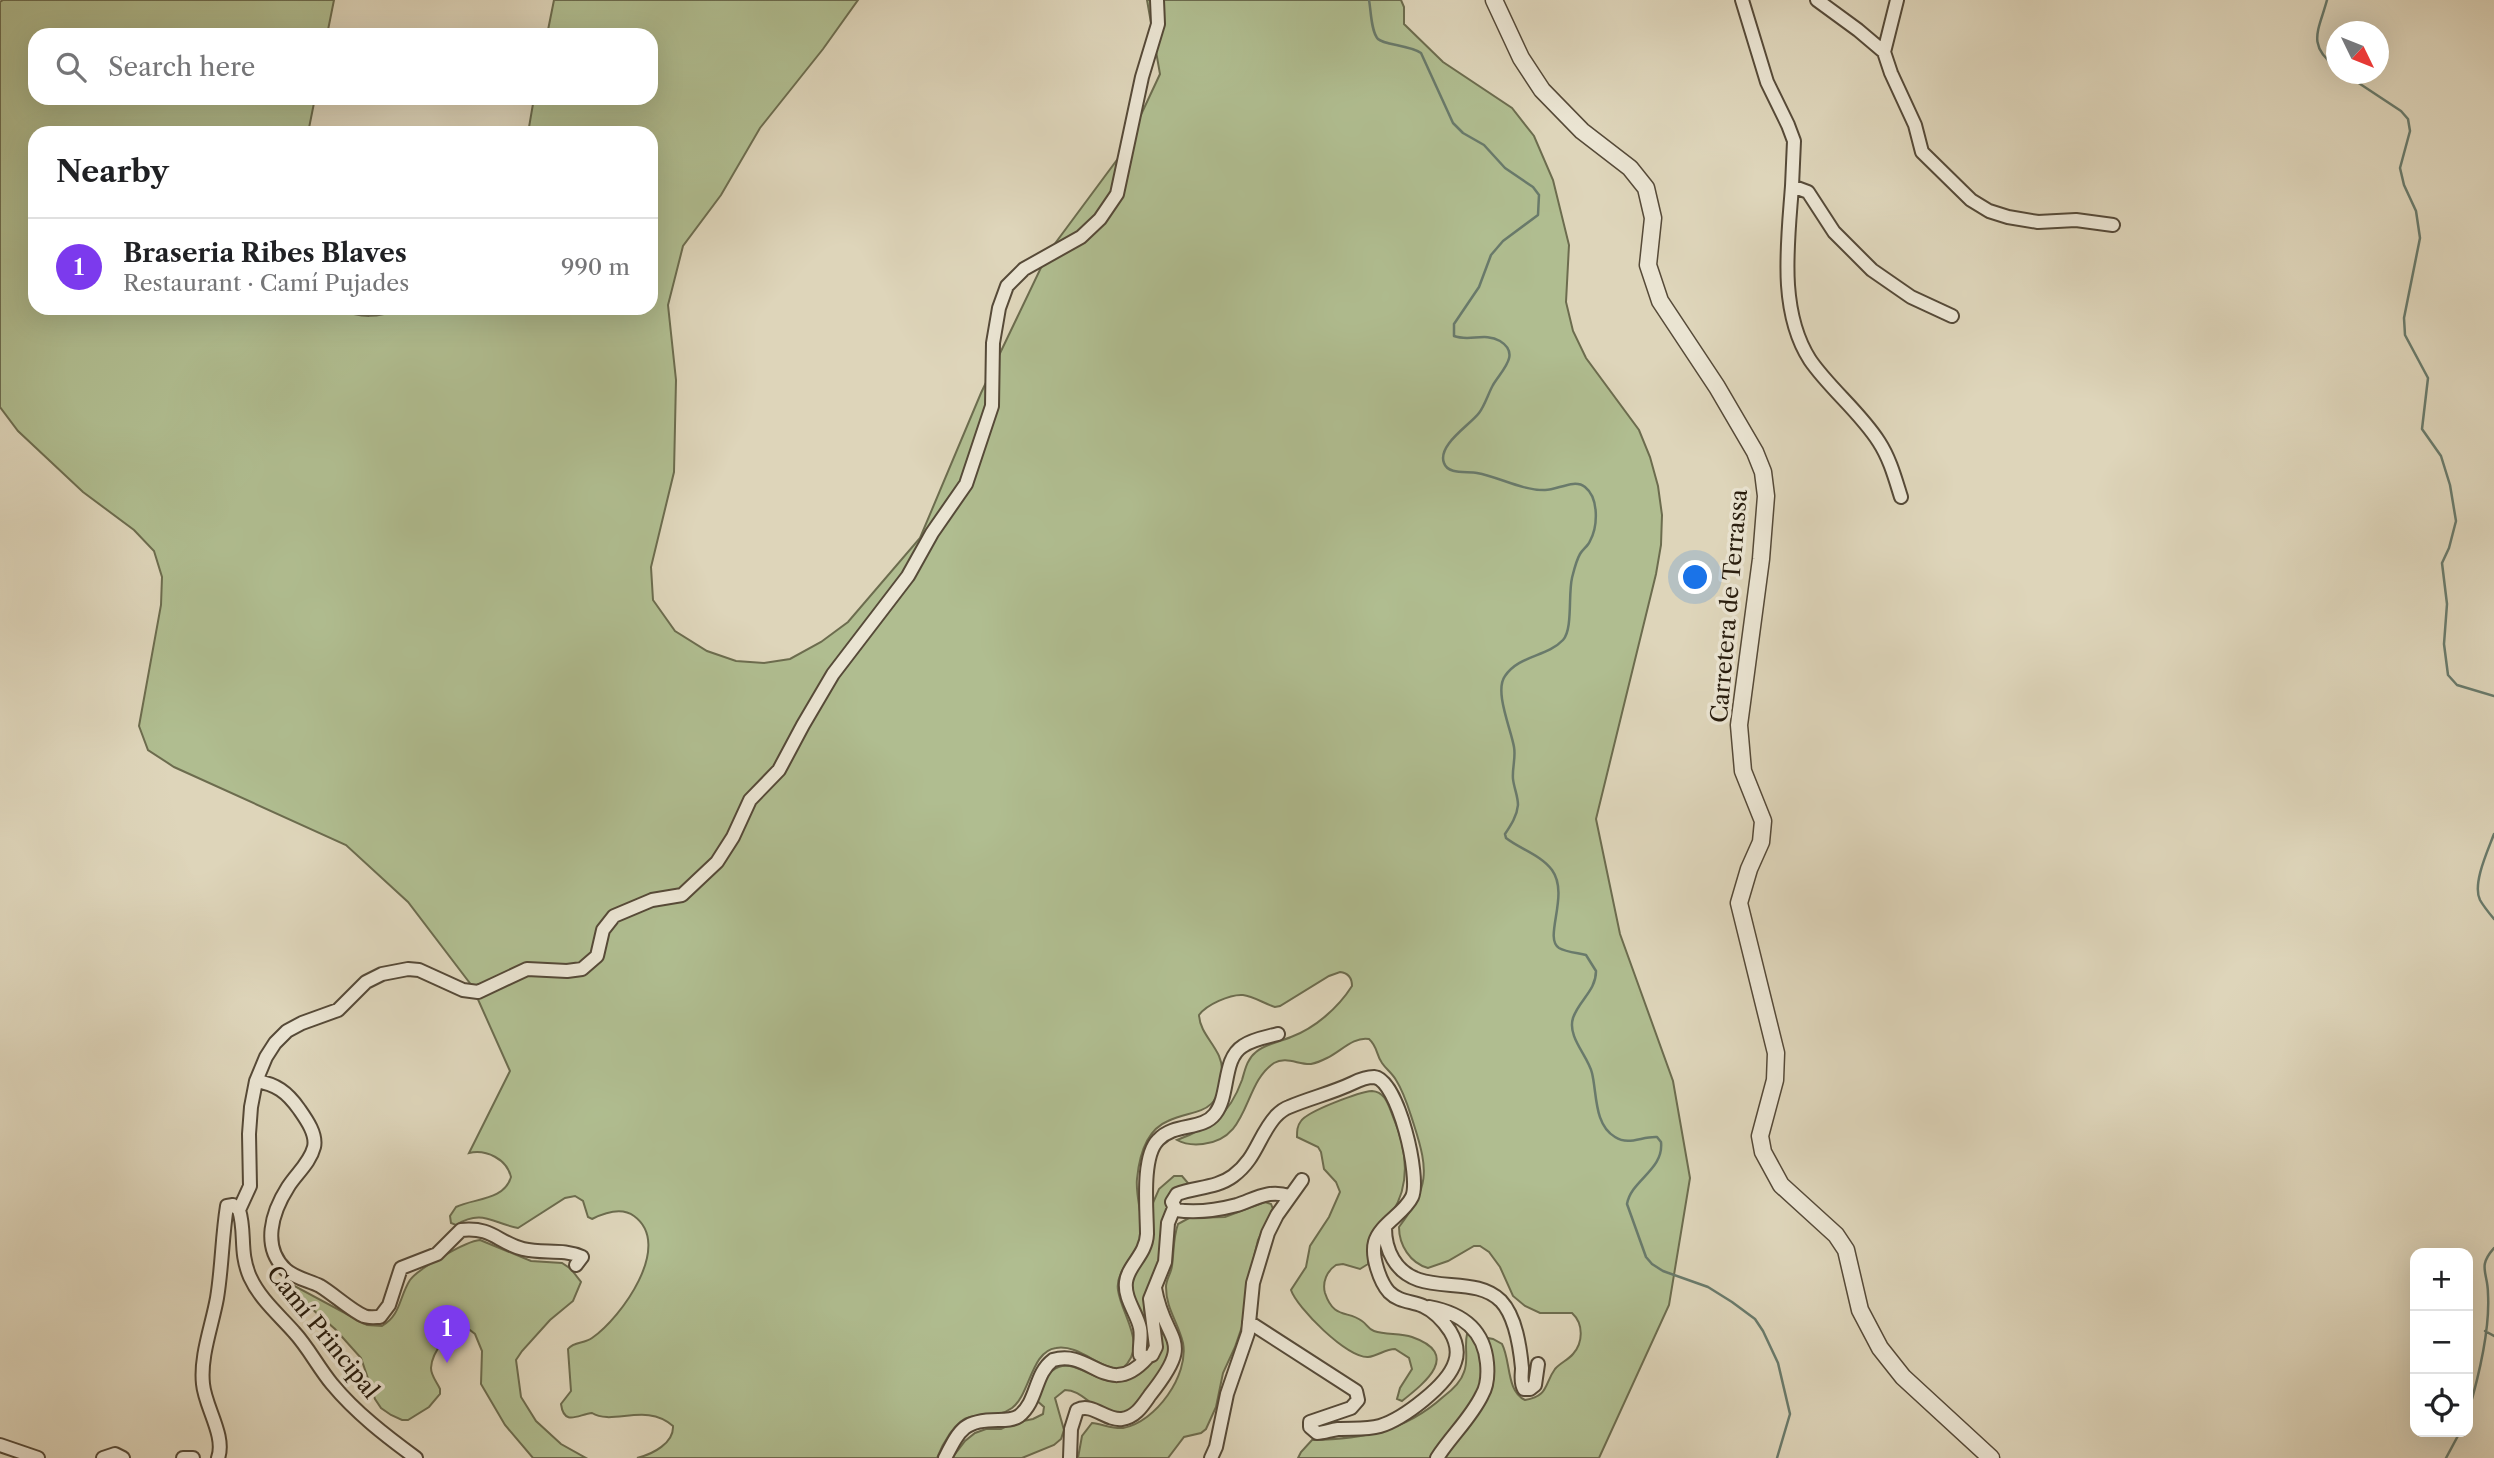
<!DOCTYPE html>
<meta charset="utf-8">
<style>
:root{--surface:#fff;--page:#f6f6f6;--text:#202124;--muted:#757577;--line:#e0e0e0;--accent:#7c3aed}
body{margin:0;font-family:"Libre Caslon Text",serif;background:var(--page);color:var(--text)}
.controls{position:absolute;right:21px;bottom:21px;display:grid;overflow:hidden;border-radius:14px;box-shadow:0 7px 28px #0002}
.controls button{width:63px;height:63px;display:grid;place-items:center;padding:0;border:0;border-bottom:2px solid var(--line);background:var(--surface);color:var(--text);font:35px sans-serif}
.compass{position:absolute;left:2326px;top:21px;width:63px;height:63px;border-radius:50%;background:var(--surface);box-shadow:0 7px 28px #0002;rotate:133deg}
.you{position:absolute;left:1696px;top:578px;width:24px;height:24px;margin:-18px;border:5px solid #fff;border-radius:50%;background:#1a73e8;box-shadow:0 0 0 10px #1a73e833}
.badge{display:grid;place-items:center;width:46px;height:46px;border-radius:50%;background:var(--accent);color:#fff;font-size:23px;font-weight:700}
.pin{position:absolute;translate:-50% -58px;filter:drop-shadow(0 2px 4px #0008)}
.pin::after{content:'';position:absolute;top:37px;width:24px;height:21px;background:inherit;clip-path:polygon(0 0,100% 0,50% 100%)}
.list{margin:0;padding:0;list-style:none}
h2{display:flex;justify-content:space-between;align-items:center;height:91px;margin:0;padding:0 28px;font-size:30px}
h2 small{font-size:23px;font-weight:400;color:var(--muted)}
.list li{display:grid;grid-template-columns:46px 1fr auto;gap:21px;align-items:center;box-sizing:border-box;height:98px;padding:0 28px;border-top:2px solid var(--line)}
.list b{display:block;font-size:26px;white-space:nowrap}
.list p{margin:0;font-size:23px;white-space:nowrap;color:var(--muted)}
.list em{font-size:23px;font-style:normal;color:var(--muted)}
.icon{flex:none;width:38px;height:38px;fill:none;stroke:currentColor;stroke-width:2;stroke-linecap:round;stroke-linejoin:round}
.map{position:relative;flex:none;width:2494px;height:1458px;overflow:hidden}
.search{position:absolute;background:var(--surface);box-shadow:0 7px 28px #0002;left:28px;top:28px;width:630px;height:77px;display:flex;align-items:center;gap:18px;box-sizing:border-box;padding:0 24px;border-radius:21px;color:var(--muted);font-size:26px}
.panel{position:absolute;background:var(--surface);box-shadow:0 7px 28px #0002;left:28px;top:126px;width:630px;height:189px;border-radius:21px}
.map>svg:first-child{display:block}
</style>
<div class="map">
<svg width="2494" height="1458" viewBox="0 0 2494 1458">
<rect width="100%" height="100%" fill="#ded5ba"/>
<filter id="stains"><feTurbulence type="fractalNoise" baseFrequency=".00286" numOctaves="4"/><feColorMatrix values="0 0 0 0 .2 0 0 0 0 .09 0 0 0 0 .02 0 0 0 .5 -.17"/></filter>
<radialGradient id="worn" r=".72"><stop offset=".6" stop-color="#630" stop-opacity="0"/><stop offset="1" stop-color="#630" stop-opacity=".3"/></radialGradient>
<path fill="#b0bd90" stroke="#6c6c4e" stroke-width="2" d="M3,0H334L327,35H35V98H315L308,133H35V308H335C363,319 376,318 404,308H651V133H528L534,98H651V35H547L554,0H858L823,49L760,128L721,195L683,246L668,305L676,380L674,472L651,567L653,600L675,631L707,651L736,661L764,663L790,659L821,642L848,622L920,538L981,393L1048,253L1125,149L1160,74L1147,0H1401L1404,7V24L1443,62L1512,108L1534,136L1553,180L1569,245L1566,302L1573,331L1586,358L1639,430L1650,457L1658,486L1662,515L1661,545L1656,574L1596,819L1620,934L1673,1081L1690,1178L1669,1305L1599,1458H1298L1301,1452L1312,1440C1362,1439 1404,1432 1443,1397C1451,1391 1461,1382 1464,1372C1469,1360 1464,1347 1467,1334L1493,1339L1502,1344C1511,1361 1506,1391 1525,1400C1549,1396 1544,1384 1555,1369C1560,1363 1568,1360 1573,1354C1583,1343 1584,1324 1572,1313H1540L1525,1306L1513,1296L1500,1267L1489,1252L1480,1246H1474L1448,1261L1428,1268C1410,1263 1399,1245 1399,1227C1429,1187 1429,1172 1414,1125C1409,1110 1405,1094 1396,1080C1392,1073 1386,1069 1382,1063C1376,1055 1378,1047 1369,1039C1354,1036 1340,1052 1327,1058C1323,1060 1316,1063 1311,1064C1299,1065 1286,1056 1274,1063C1242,1084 1251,1139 1203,1144C1194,1145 1186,1145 1177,1140C1211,1127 1229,1116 1242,1080C1245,1070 1247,1059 1256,1052C1265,1044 1279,1042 1291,1037C1315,1028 1338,1008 1352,986C1352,978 1348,973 1340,972L1329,976L1280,1006L1275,1007C1265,1004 1253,996 1243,995C1230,994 1206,1005 1199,1015C1200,1037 1224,1049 1222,1073C1219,1117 1196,1108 1168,1121C1146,1130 1139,1158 1137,1179C1135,1196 1145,1225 1141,1238C1136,1255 1115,1271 1118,1290C1122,1317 1149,1346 1122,1369C1099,1370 1080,1344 1056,1348C1031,1351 1030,1395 1012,1408C1000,1417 985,1414 970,1417C955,1420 942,1445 937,1458H637C653,1454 674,1443 673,1426C646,1402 613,1426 592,1413C579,1414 564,1427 561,1404L571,1391L568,1349C574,1341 584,1344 592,1338C621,1318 674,1245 634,1216C622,1207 604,1213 592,1219L588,1217L583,1201L575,1196L565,1198L518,1228C492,1223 482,1209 456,1225L451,1223L450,1216L456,1207C474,1198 504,1201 511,1177C507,1159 486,1149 469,1153L510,1071L472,986L408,902L346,845L174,767L148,750L139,726L161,605L162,577L154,551L134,530L83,492L18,431L0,407V2Z
M1372,1091C1385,1092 1388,1104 1392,1114C1406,1146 1412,1182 1392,1213C1387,1219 1381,1221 1376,1227C1366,1238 1369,1251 1368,1264L1360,1269L1343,1264L1336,1265C1327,1271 1322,1282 1325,1293C1334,1320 1348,1310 1362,1321C1367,1324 1368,1329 1374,1331C1386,1335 1400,1333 1412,1337C1461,1354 1426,1382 1402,1401L1397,1399L1400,1388L1412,1369L1409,1358L1395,1349C1385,1349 1378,1356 1368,1357C1347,1358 1297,1308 1291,1290L1306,1267L1310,1246L1329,1217L1340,1192L1336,1182L1324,1169L1321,1152L1318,1147L1297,1137C1297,1131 1297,1126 1301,1121C1308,1111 1359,1092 1372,1091Z
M1174,1176H1182L1188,1183L1186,1186L1176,1189L1162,1253L1146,1292L1144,1309L1150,1342L1147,1344L1133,1296L1132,1285L1152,1205L1159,1189Z
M1265,1202L1271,1204L1273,1209L1258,1240L1246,1290V1315L1235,1347L1223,1373L1216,1407L1206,1429L1201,1433L1184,1437L1168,1458H1078L1082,1436L1092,1423C1102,1424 1113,1429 1123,1428C1156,1422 1189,1375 1183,1343C1178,1322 1166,1309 1166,1287C1166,1279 1171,1274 1172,1266C1174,1252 1173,1238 1178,1224L1189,1218L1225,1217Z
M480,1240L531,1261L562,1263L571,1269L581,1282L573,1301L550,1320L522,1351L516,1360L521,1397L536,1421L561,1444L586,1458H533L505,1425L481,1384L482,1351L475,1334L466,1327C450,1329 432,1351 431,1368C431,1376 437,1382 440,1389V1394L429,1407L408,1420H402L391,1415L381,1408L375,1399L361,1358L335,1329L288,1288L291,1284L367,1325L382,1326C401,1315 399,1297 410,1280C418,1269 466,1241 480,1240Z
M1163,1325L1170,1353L1162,1373L1129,1411C1095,1420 1087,1390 1065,1390L1055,1398L1064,1430L1061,1439L1054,1445L1022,1458H952L965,1441L975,1433L986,1429H1001L1013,1423L1033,1419L1043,1414L1044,1407L1035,1399C1040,1390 1044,1377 1052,1371C1077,1350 1104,1401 1139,1373C1150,1363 1152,1336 1163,1325Z"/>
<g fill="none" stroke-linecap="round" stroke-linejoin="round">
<path stroke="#697a6b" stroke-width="2.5" d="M1369,0C1371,10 1371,32 1378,39C1384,45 1409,45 1421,53L1453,123L1463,133L1484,145L1505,168L1533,187L1539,195L1538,215L1503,241L1491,255L1479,287L1454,324V336C1469,342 1485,332 1500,341C1521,354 1502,370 1493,385C1488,394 1485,405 1479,413C1470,425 1437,445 1444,463C1448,475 1467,471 1477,473C1499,477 1521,490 1544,490C1556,491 1574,478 1585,487C1599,498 1598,526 1590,541C1588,546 1583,549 1580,554C1576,561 1574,570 1572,578C1568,595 1573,629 1563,640C1547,657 1519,655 1505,676C1494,691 1511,729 1514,747C1516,758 1512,768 1513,779C1514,788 1518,796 1518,805C1517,816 1511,825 1505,834L1506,838C1520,849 1541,855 1552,870C1570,895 1543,938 1559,948C1566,952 1578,953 1586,955L1596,971C1596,991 1579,1000 1573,1018C1567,1037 1588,1056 1592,1073C1597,1093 1594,1125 1615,1137C1629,1146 1642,1136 1657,1137L1661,1142C1664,1170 1631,1180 1627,1204L1646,1257L1652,1264L1663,1271L1708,1287L1732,1302L1755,1319L1763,1331L1778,1363L1790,1414L1777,1458
M2327,0C2319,30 2306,45 2336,67
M2345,74L2401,111L2408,119L2410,131L2400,168L2404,185L2416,211L2420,238L2404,318L2405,335L2428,378L2422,429L2441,456L2450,485L2456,521L2449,548L2442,563L2447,604L2444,644L2448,675L2457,685L2494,696
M2494,834C2488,850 2472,884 2480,900C2484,907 2489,913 2494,919
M2485,1331L2494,1336
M2468,1413C2478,1379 2490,1329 2488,1294C2488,1272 2477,1267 2494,1248
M2446,1458L2460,1432"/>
<defs>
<path id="minor" d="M1742,0L1767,82L1788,125L1794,141L1792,186L1808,192L1834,232L1872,270L1911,297L1952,316
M1817,0L1858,30L1884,52L1891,73L1915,125L1922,152L1971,200L1989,211L2008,217L2038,222L2076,220L2113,225
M1884,52L1897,0
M1792,186C1788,242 1778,310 1810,360C1830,389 1860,412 1879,442C1890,459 1895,478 1901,497
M256,1081C276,1084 287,1092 299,1109C306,1119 317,1134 314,1147C310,1163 296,1174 288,1187C272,1212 261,1247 286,1270C295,1278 310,1281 320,1286C332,1293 353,1312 364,1316C368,1318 376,1317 380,1317L389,1305L401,1268L437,1254L461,1230C494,1227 496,1242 523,1249C543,1254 563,1248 582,1257L576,1265
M1174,1208L1168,1223L1165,1262L1150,1299L1156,1347L1152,1355L1144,1358L1140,1355C1139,1346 1142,1337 1140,1328C1137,1313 1124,1299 1126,1282C1128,1265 1146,1255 1147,1234C1147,1211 1141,1157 1158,1140C1175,1122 1202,1131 1215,1114C1230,1095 1222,1059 1243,1046C1253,1039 1267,1037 1278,1034
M239,1210L250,1186L249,1134L251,1107L256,1081L266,1057L275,1043L287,1031L302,1023L338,1010L366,982L382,974L408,969L419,970L463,990L478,992L527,969L567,971L582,969L597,956L603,930L614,916L652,900L682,895L717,862L733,837L750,800L779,770L803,725L833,674L908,576L932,533L966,484L992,406L993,343L999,308L1007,286L1024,269L1081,237L1100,219L1117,194L1142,77L1158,24L1157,0
M239,1210C246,1233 239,1252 250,1277C260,1299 278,1314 294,1332C308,1347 318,1367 332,1384C356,1413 386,1436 416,1458
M1385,1228C1385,1239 1387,1249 1393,1259C1417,1300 1472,1272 1501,1301C1516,1317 1520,1347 1522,1368C1522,1375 1520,1382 1524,1389H1530L1535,1385L1538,1364
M1429,1307C1461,1313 1484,1329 1487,1363C1488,1374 1488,1385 1482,1395C1471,1418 1451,1436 1437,1458
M1249,1322L1356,1391L1358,1400L1351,1408L1310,1422V1427L1317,1433C1324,1433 1330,1430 1338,1429C1352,1428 1366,1430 1380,1426C1403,1419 1448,1385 1455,1362C1459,1351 1456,1341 1450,1331C1444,1322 1434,1311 1423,1306C1411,1301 1399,1302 1389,1292C1380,1282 1371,1256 1375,1242C1380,1224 1404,1214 1412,1197C1421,1178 1398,1079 1374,1077C1367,1077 1359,1080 1353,1083C1332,1093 1310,1098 1289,1107C1283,1109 1280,1112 1276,1116C1258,1136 1257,1158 1233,1176C1217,1188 1195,1187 1177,1194L1172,1202L1176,1210C1195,1213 1218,1210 1237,1205C1255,1199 1269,1189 1289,1196
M0,1445L38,1458
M103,1458L115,1454L123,1458
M183,1458H193
M218,1458C226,1436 205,1407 203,1384C200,1356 212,1326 217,1298C222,1268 222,1237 227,1206L233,1205L239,1210
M945,1458C960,1429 964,1420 998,1420C1006,1420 1013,1420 1019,1416C1038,1401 1034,1374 1053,1360C1091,1348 1108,1401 1147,1358
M1070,1458L1071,1429L1077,1410C1092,1402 1106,1421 1122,1419C1136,1417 1143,1405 1150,1395C1197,1336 1165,1346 1155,1288
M1211,1458L1216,1447L1227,1394L1248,1333L1253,1283L1268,1233L1277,1215L1302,1180"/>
<path id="tertiary" d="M1494,0L1521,58L1542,90L1582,131L1630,168L1646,188L1653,218L1648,265L1660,301L1717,387L1755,452L1763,472L1766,496L1761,559L1739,725L1743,771L1763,821L1761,842L1749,869L1739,903L1776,1053L1775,1080L1760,1136L1763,1152L1781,1185L1836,1235L1846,1250L1860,1310L1880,1348L1903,1377L1991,1458"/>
</defs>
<use href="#minor" stroke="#564a38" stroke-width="16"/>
<use href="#tertiary" stroke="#564a38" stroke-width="19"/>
<use href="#minor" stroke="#eae4d2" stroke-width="12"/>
<use href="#tertiary" stroke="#eae4d2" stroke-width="16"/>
</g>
<g text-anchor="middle" stroke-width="7" stroke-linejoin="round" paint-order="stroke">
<g font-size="23" fill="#281c0d" stroke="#eae4d2">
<text transform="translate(1729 606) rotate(-85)" y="8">Carretera de Terrassa</text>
<text transform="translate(323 1332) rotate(51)" y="8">Camí Principal</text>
</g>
</g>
<rect width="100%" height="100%" filter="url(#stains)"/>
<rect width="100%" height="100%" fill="url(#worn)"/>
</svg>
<div class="controls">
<button>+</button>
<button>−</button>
<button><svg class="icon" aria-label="locate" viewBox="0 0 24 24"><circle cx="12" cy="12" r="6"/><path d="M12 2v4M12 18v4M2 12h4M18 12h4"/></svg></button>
</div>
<svg class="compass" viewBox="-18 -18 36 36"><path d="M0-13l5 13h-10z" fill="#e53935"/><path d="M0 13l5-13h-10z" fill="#757577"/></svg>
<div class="you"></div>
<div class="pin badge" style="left:447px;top:1363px">1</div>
<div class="search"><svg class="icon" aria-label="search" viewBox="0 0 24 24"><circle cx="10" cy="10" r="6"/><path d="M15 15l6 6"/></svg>Search here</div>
<section class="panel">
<h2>Nearby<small></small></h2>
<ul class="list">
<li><span class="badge">1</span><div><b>Braseria Ribes Blaves</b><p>Restaurant · Camí Pujades</p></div><em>990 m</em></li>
</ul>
</section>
</div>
